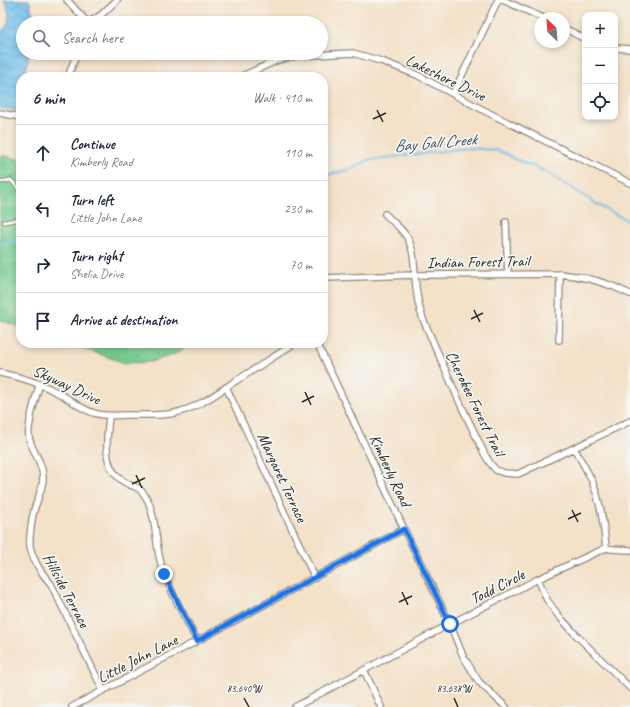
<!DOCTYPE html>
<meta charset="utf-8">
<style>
:root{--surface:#fff;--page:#f6f6f7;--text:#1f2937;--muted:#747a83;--line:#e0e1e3}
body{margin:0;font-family:Caveat,sans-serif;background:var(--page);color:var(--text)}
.controls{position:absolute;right:12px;top:12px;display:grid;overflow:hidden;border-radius:8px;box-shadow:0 2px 6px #0003}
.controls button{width:36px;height:36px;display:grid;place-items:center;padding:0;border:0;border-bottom:1px solid var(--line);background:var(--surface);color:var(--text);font:20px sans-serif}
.compass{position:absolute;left:534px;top:12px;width:36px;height:36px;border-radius:50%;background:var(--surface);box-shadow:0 2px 6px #0003;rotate:334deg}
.stop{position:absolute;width:12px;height:12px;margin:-9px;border:3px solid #1a73e8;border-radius:50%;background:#fff}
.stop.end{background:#1a73e8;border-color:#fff;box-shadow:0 1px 4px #0008}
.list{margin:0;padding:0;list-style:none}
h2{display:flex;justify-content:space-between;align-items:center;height:52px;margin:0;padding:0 16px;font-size:17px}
h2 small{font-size:13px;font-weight:400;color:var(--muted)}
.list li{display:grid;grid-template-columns:26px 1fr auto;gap:12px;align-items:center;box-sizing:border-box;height:56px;padding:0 16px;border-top:1px solid var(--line)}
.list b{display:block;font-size:15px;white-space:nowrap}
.list p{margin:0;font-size:13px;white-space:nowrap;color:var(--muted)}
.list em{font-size:13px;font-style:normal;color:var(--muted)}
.icon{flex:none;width:22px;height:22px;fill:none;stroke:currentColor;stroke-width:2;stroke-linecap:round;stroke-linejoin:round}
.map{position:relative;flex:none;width:630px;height:707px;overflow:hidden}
.search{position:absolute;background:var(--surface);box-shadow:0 2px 6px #0003;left:16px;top:16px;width:312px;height:44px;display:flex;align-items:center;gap:10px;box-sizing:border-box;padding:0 14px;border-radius:22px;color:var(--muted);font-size:15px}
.panel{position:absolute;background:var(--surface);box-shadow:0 2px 6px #0003;left:16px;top:72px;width:312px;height:276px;border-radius:16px}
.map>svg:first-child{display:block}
</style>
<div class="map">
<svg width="630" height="707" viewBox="0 0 630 707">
<defs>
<pattern id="park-crowns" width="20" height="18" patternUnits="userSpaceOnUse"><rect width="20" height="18" fill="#74cc91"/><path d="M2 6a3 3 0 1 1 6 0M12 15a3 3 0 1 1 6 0" fill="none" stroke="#65af7d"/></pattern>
<pattern id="water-waves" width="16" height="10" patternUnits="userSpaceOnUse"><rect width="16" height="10" fill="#6fc0ea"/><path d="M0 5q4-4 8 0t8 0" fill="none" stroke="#5b9cbe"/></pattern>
</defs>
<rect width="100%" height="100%" fill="#f6f6f2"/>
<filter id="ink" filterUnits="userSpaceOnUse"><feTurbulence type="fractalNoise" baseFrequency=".025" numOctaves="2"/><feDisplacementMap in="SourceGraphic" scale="8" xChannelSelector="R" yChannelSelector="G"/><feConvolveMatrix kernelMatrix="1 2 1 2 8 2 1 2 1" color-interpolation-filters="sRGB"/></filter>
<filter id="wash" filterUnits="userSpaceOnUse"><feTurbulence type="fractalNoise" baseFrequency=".012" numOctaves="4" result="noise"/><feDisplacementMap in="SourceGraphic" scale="16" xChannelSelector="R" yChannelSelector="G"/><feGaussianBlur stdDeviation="0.9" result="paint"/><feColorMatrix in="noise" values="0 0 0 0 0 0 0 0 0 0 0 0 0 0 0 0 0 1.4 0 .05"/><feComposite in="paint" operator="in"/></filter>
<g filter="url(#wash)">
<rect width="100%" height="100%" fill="#f3e1c8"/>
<path fill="url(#park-crowns)" stroke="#507c5e" d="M0,156H5L21,160V327L0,320Z
M68,343H193L173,355L150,362L125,363Z"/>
<path fill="url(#water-waves)" stroke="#4d768a" d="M4,0H29L34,19L33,23H23V53H29L25,77H21V111L0,108V34L8,24L9,14L7,5Z"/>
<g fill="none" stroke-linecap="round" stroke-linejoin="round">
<path stroke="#6fc0ea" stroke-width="2" d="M323,176L351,169L368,160L468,148L495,150L507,154L514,159L533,166L546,172L600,206L630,222
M0,244L21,241"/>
</g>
</g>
<g filter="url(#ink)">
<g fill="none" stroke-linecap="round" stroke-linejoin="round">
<defs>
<path id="service" d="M0,182L11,180L21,192
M4,222L21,219
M323,263L324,266L325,278"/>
<path id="minor" d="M67,0L88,23
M503,0L543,18
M88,23L101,15L117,0
M564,28L585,39
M615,48L630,49
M68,77L77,53
M240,77L278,60L295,56L353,53L381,61L417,75L489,113L630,183
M453,94L498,0
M0,113L21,117
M385,214C392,221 401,228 407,237C414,249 414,263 415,276C416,291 418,306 423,319L460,403L485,455L490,463L496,470L504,473L518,474L574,448L630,421
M506,222L508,274
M323,278L415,275L560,274C585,276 608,283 630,294
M559,340L560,274
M317,343L404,529L450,624L463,656L479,682L506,707
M0,373C21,377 41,383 60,394C71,400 81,409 94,413C106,417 117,415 130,415C145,415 160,416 175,413C197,408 213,396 231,384C253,370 274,357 295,343
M40,383C36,396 27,425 29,437C32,452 43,462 43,478C43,487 38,498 35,507C32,516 29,538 30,547C33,560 42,574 51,584L103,690
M226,387L315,578
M109,416C107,441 100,470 128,484C131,486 136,486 139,489C142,491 146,497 148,501C157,520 155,543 161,564C169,591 185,616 197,641
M574,448C580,459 587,470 592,481C601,502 604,525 606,548
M538,579L547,600L558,615L577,636L630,688
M364,670L381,707
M72,707L197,641L404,529
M295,707L450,624L538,579L606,548C614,550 622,549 630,550"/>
</defs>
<use href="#service" stroke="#8f867a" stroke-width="5"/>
<use href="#minor" stroke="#8f867a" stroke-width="8"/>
<use href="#service" stroke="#fff" stroke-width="3"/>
<use href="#minor" stroke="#fff" stroke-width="5.5"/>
</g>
</g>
<g fill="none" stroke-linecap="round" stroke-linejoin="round" filter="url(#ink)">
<path stroke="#1a73e8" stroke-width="5" d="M164,574L197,641L404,529L450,624"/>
</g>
<path fill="none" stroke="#2b2b2b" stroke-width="1.5" d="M377,110L383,122M373,119L386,113M474,310L480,322M471,319L483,313M305,392L311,405M302,402L314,396M136,475L142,488M132,484L145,478M572,510L578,522M568,519L581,513M402,592L408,605M399,602L412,596M244,698L249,707M454,698L458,707"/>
<g text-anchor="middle" stroke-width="3.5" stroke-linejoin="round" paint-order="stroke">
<g font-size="16" fill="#2b2b2b" stroke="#f6f6f2">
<text transform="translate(446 77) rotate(26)" y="6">Lakeshore Drive</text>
<text transform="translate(478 261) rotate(-1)" y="6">Indian Forest Trail</text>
<text transform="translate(67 384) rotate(25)" y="6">Skyway Drive</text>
<text transform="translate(476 403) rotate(64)" y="6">Cherokee Forest Trail</text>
<text transform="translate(391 470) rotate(65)" y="6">Kimberly Road</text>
<text transform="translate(283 477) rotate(65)" y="6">Margaret Terrace</text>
<text transform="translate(497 586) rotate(-27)" y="6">Todd Circle</text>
<text transform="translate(67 590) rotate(62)" y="6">Hillside Terrace</text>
<text transform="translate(137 658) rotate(-27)" y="6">Little John Lane</text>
</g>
<g font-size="17" font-style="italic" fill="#3f5864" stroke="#f6f6f2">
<text transform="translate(435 142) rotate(-5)" y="6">Bay Gall Creek</text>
</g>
</g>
<g font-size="10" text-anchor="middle" fill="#2b2b2b" stroke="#f6f6f2" stroke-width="3.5" stroke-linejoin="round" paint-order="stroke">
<text x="244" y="692">83.640°W</text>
<text x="454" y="692">83.638°W</text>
</g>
</svg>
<div class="controls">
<button>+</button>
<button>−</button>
<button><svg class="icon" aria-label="locate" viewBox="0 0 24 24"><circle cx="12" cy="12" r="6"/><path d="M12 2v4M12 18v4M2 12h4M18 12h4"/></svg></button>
</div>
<svg class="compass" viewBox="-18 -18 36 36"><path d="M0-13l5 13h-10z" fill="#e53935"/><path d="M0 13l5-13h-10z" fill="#747a83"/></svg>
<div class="stop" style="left:450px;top:624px"></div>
<div class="stop end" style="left:164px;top:574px"></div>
<div class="search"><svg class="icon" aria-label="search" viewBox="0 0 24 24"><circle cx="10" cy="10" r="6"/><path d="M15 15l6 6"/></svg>Search here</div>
<section class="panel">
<h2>6 min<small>Walk · 410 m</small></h2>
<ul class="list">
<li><svg class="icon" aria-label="ahead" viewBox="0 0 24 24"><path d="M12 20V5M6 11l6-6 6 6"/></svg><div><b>Continue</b><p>Kimberly Road</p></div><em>110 m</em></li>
<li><svg class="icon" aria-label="left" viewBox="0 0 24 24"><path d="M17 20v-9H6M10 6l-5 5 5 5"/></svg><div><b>Turn left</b><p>Little John Lane</p></div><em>230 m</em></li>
<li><svg class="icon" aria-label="right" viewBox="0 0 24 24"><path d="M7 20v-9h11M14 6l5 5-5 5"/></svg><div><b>Turn right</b><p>Shelia Drive</p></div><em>70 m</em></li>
<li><svg class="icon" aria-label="arrive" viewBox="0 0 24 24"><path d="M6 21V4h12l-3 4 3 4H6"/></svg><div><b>Arrive at destination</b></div></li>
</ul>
</section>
</div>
